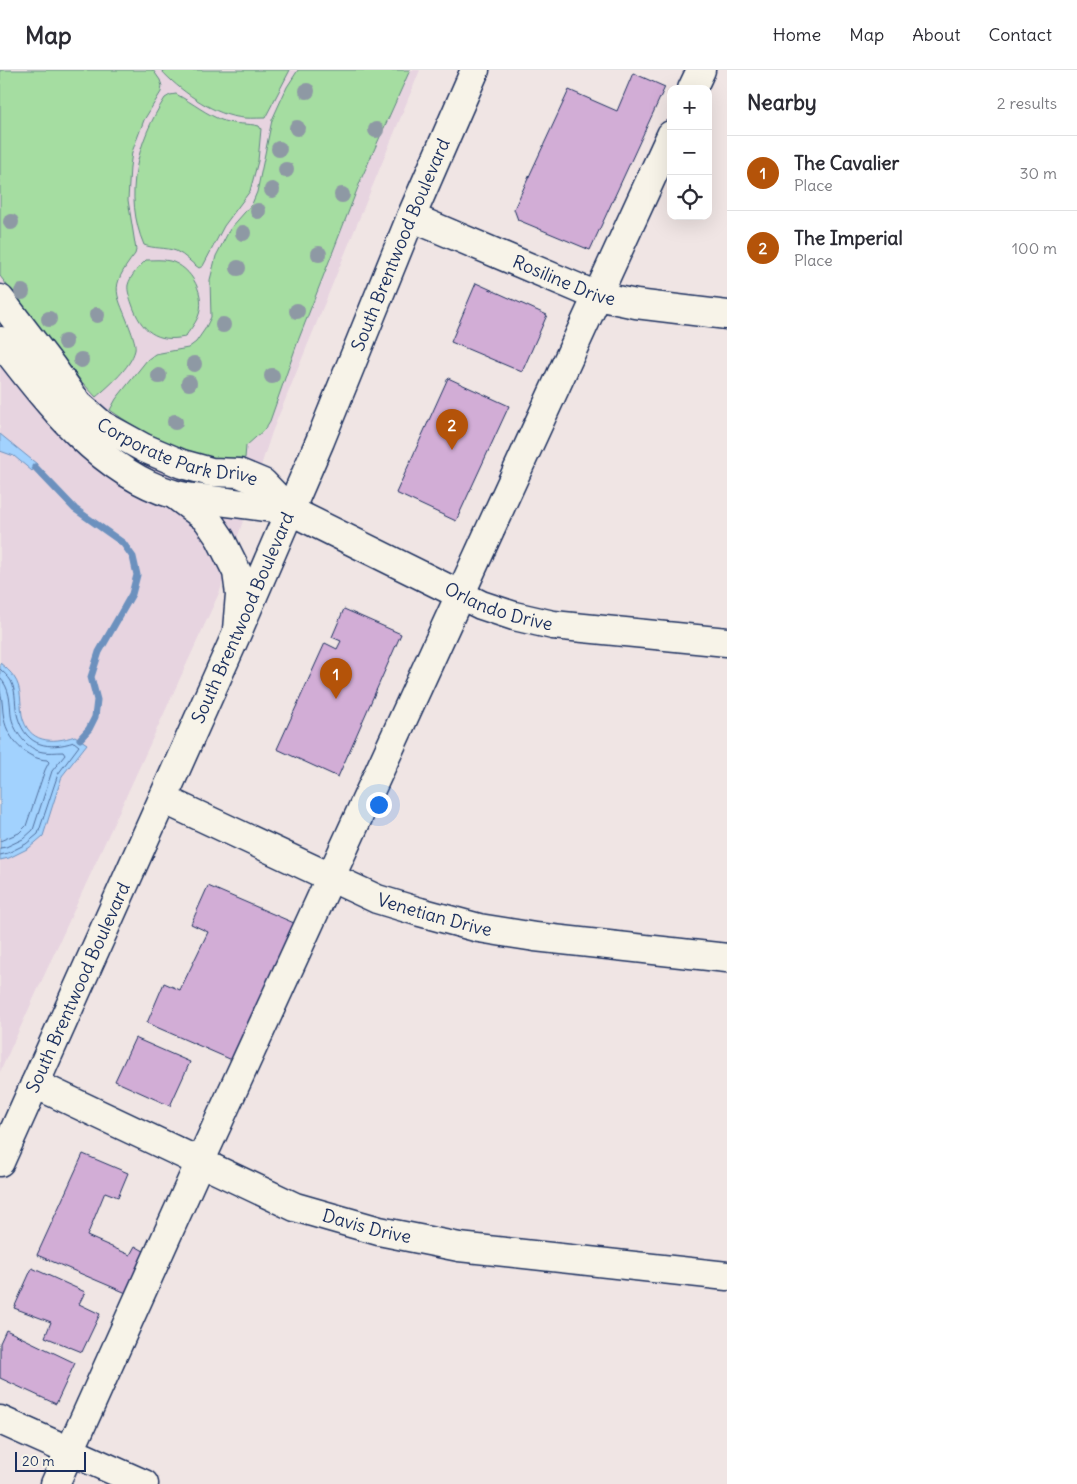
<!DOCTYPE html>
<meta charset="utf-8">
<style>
:root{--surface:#fff;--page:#f2f2f3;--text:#2b2b33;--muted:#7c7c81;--line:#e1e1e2;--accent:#b45309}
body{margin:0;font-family:Delius,sans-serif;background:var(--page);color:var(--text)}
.controls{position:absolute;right:15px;top:15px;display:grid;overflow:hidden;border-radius:10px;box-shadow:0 5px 20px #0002}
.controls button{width:45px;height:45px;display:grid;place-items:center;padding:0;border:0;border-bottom:1px solid var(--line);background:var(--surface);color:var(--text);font:25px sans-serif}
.scale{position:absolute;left:15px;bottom:12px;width:71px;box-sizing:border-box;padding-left:5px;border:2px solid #1b2f5e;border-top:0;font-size:14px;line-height:18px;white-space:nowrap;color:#1b2f5e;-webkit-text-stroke:4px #f7f3e8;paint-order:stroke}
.you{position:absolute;left:378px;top:734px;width:18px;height:18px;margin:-12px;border:4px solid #fff;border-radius:50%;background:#1a73e8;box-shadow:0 0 0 8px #1a73e833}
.badge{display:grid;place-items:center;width:32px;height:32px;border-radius:50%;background:var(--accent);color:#fff;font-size:16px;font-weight:700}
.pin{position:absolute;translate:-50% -41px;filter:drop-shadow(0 1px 2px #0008)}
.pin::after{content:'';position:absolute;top:26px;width:18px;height:15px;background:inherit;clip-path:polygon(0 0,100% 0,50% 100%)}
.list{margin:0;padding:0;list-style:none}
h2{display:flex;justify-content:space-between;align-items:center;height:65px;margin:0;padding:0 20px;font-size:21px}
h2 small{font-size:16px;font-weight:400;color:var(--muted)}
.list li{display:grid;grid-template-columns:32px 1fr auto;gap:15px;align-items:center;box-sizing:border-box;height:75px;padding:0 20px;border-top:1px solid var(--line)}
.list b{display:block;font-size:19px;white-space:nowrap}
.list p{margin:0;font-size:16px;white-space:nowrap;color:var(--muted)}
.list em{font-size:16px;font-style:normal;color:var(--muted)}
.icon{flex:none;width:28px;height:28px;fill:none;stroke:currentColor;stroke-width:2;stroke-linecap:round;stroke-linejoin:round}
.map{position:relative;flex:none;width:727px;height:1414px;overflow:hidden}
header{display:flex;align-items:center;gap:30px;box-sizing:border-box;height:70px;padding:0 25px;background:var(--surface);border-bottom:1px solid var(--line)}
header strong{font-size:24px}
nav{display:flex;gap:28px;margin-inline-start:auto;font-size:18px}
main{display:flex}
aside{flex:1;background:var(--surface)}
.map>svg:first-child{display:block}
</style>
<header>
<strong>Map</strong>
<nav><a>Home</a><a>Map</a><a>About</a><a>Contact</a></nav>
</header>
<main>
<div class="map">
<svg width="727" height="1414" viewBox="0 0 727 1414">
<rect width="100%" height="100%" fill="#f0e5e4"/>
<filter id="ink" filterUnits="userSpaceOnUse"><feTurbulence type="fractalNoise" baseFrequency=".02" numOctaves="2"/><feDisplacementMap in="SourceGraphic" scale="10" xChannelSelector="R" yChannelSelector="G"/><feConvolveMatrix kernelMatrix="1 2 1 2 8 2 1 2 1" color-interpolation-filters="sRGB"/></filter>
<g filter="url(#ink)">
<path fill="#e7d4e0" d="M0,0H420L272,362L220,521L0,1002Z"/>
<path fill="#a5dda1" stroke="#608680" d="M0,0H153L160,10L162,16L161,22L144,50L132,82L130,97L128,130L136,180L135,184C107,220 117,222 131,261C133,267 136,274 135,280C131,297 109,316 96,327L81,311L0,206Z
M161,0H290L265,48C255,48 246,49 237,47C211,43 178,19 161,0Z
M298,0H410L362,107L298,271L270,351L265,359L246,376L245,388C239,389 232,391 226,391C184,387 143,363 110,340L116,329L147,290L155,284L188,278L196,272L205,259L211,247L210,210L216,186L230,159L252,134L257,122L272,50L287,17Z
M176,24C193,33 207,45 224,51C236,55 248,53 259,56L261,59L258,91L250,121L224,156L203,196L199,198C191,193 185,185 176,181C165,177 154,179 144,175C123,126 137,71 165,28L170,25Z
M146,190C154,190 162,189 170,191C192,197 207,226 198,247C195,254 189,261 185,267C157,273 141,261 132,234C130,228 127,221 128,215C130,206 140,196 146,190Z"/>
<path fill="#a2d2fe" stroke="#6c91be" d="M0,364L37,394L32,401L14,386L0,381Z
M0,593C5,597 11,602 14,607C22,618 20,632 22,645C28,673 52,674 75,666L87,674L62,706L43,766L29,778L9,788L0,790Z"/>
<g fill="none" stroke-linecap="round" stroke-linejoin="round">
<path stroke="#51709e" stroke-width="1" d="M0,599C4,603 8,606 11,611C17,623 14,636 18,648C27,677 49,680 74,672L79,676L58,704L38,764L26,774L8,783L0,785
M0,608C10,618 10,632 11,645C13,660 27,680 43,682C49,683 56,682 63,682L65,685L52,701L33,760L23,769L6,777L0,778
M0,621C3,630 2,640 4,649C8,669 26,689 47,690L49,692L45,700L26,756L19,763L0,771"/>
<path stroke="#6c91be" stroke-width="7" d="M35,397L75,439L123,473L133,487L137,505L132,524L99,582L91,607L97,630L95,647L89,659L80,669"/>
</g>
<path fill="#d2add6" stroke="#1b2f5e" d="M633,3L665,17L590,180L518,150L514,139L569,20L617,41Z
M476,213L547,245L522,302L451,272Z
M448,308L509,336L456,451L396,423Z
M344,539L401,564L338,707L277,679L325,573L337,579L341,571L332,567Z
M208,816L294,853L232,990L147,953L164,913L180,920L208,862L191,854Z
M135,968L190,992L170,1036L115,1011Z
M83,1084L128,1103L118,1127L105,1122L87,1166L130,1185L135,1176L149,1184L131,1225L37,1185Z
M32,1198L85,1222L79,1234L100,1244L82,1282L45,1267L51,1252L14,1238Z
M6,1260L75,1293L56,1334L0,1308V1273Z"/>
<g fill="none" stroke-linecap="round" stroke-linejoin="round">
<defs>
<g id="minor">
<path d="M692,19L701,0"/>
<path id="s1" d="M411,147L597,226L636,234L727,245"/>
<path id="s2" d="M0,229L52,297L78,334L102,355L144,378L182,394L211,402L239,403L263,413L289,440L481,535L514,546L553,555L727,572"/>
<path d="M0,271C45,329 99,402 173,424C185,428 198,428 211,430C237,433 263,437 289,440"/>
<path d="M175,425L207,449L220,468L237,502L240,524L237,560"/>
<path id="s3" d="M163,729L377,829L420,842L479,858L535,867L727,888"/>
<path id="s4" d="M35,1014L295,1137L379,1161L459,1177L727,1206"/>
<path d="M0,1350L144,1414"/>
<path d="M55,1414L200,1092L671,65"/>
</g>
<g id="major">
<path id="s5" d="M0,1092L237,563L320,371L411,147L475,0"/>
</g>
</defs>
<use href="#minor" stroke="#1b2f5e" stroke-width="31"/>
<use href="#major" stroke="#1b2f5e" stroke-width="31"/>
<use href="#minor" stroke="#f7f3e8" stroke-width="28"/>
<use href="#major" stroke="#f7f3e8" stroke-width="28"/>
</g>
<g fill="#8e99a4">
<circle cx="307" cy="21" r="8"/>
<circle cx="297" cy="58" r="8"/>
<circle cx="376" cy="60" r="8"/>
<circle cx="279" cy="79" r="8"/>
<circle cx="286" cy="100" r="8"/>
<circle cx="272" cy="120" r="8"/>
<circle cx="342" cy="125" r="8"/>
<circle cx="258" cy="141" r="8"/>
<circle cx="11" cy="152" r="8"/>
<circle cx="243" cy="163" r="8"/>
<circle cx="319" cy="184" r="8"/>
<circle cx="238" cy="198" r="8"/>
<circle cx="22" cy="222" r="8"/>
<circle cx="297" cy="241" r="8"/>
<circle cx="97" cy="245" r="8"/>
<circle cx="49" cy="249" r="8"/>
<circle cx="223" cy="255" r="8"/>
<circle cx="65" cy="272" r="8"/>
<circle cx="81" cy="290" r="8"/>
<circle cx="194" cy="294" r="8"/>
<circle cx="159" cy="306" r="8"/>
<circle cx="272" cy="306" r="8"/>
<circle cx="189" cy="313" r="8"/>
<circle cx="175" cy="352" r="8"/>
</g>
</g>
<g text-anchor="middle" stroke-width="4.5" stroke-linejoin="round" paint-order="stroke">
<g font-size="18" fill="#1b2f5e" stroke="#f7f3e8">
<text dy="6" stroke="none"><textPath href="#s5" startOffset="1001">South Brentwood Boulevard</textPath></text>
<text dy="6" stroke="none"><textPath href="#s1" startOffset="166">Rosiline Drive</textPath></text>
<text dy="6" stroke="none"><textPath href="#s2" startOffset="244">Corporate Park Drive</textPath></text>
<text dy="6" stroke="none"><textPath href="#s2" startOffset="605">Orlando Drive</textPath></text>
<text dy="6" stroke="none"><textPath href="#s5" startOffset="596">South Brentwood Boulevard</textPath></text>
<text dy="6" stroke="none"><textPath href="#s3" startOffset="296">Venetian Drive</textPath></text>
<text dy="6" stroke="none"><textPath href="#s5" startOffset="191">South Brentwood Boulevard</textPath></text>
<text dy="6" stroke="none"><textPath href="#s4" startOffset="362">Davis Drive</textPath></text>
</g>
</g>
</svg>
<div class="controls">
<button>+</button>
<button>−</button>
<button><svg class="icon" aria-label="locate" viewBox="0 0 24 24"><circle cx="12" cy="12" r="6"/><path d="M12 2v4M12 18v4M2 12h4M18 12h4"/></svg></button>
</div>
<div class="scale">20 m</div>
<div class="you"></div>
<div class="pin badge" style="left:336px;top:629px">1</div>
<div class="pin badge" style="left:452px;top:380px">2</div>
</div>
<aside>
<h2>Nearby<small>2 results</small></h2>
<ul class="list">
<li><span class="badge">1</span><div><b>The Cavalier</b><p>Place</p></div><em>30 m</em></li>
<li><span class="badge">2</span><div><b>The Imperial</b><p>Place</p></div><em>100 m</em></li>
</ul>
</aside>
</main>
